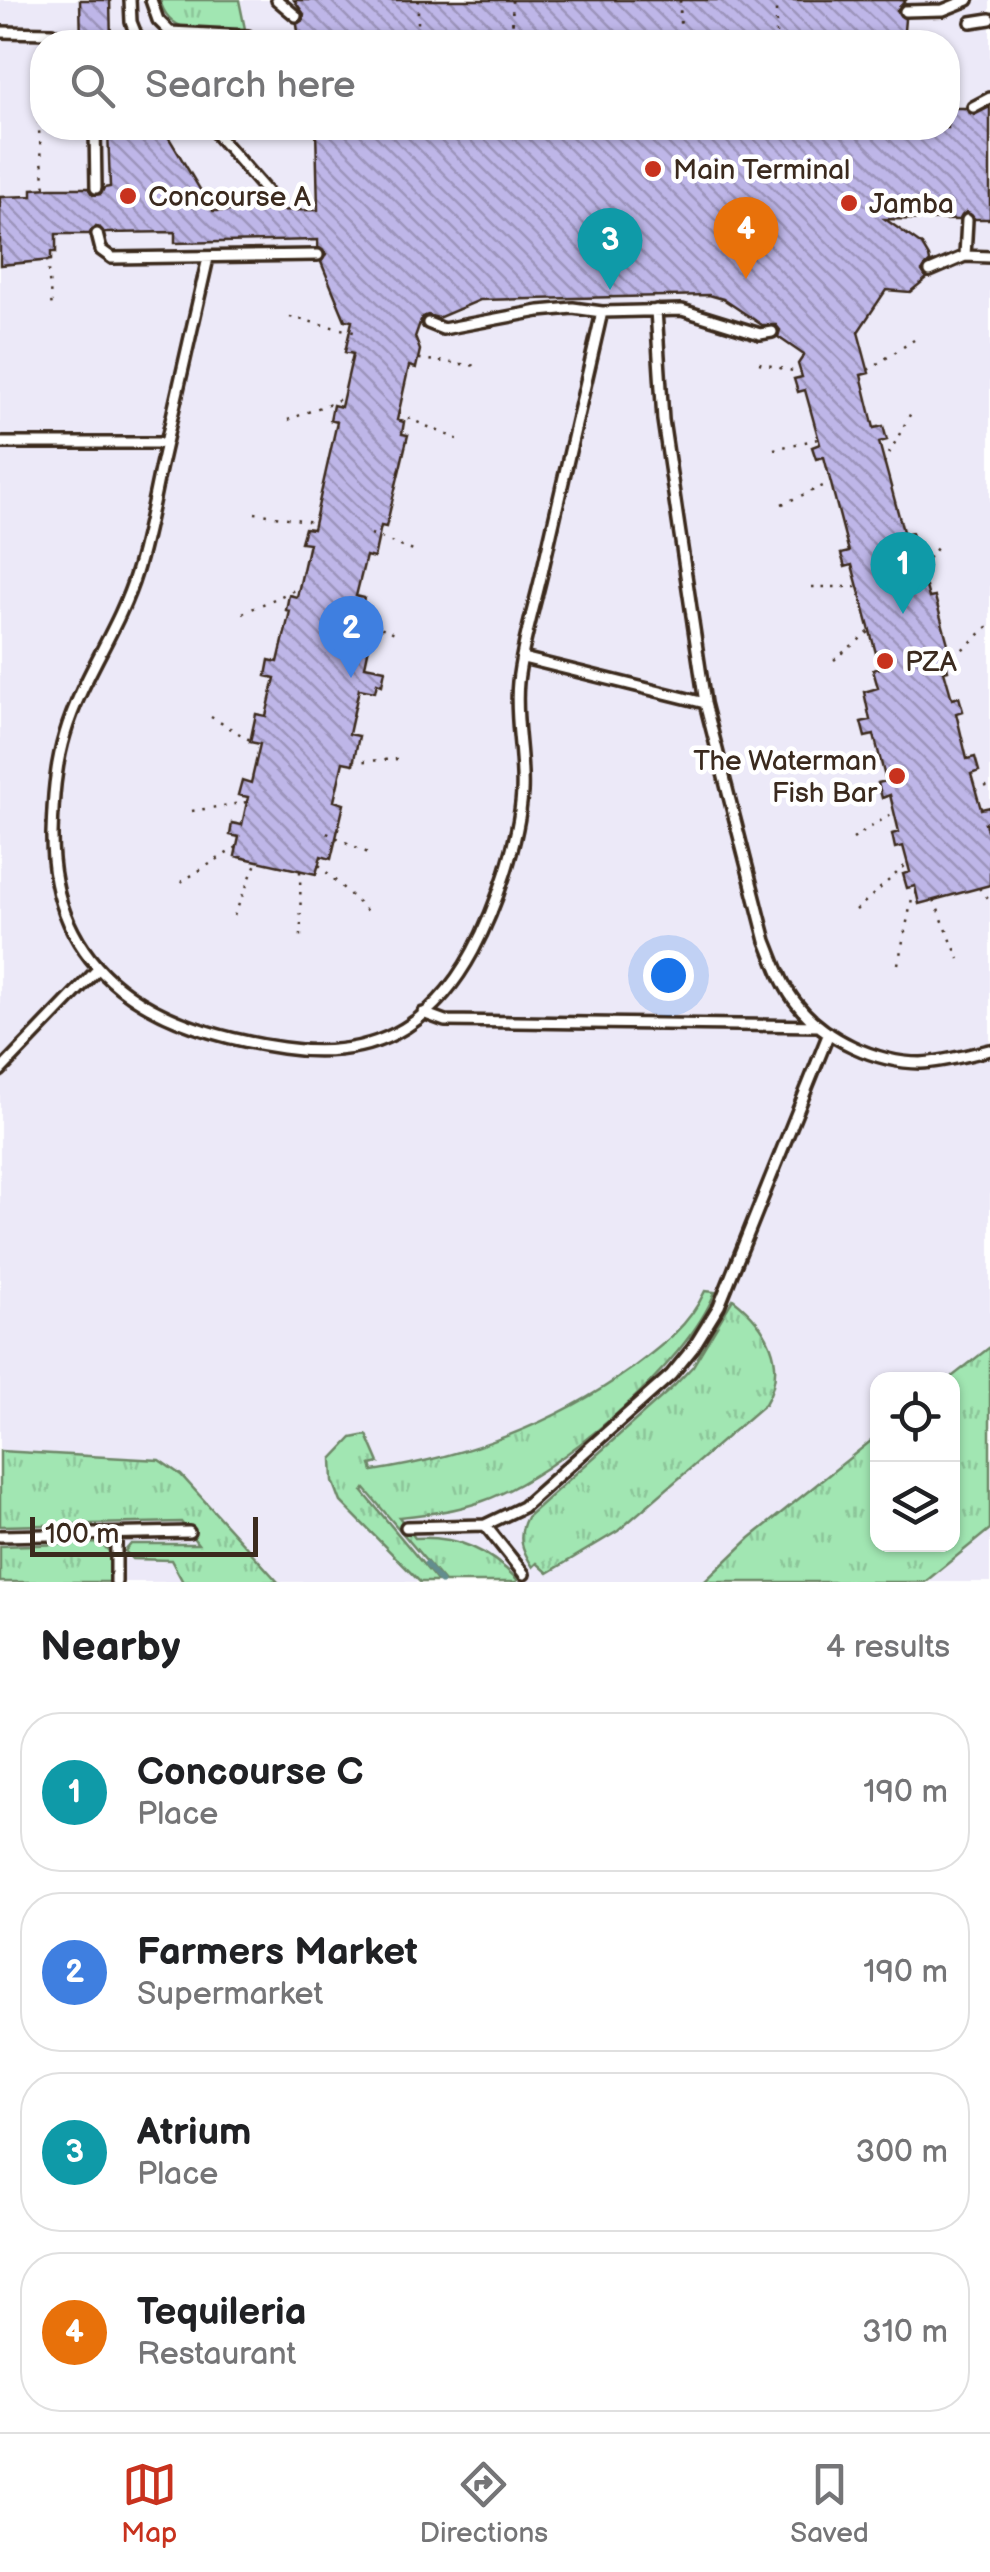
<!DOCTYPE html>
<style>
:root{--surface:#fff;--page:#f2f2f2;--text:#202124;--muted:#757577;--line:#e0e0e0;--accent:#c8321e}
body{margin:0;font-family:"Balsamiq Sans",sans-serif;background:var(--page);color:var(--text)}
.controls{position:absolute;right:30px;bottom:30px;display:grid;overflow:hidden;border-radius:20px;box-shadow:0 2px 8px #0004}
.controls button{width:90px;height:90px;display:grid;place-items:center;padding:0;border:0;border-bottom:2px solid var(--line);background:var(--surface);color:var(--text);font:50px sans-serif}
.scale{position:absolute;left:30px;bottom:25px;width:228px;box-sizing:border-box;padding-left:10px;border:5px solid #3b2a1e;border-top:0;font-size:28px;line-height:35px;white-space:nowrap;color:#3b2a1e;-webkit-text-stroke:8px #fff;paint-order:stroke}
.you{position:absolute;left:668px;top:975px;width:35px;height:35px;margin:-25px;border:8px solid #fff;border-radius:50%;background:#1a73e8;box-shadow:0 0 0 15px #1a73e833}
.badge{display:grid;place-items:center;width:65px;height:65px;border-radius:50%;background:var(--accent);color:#fff;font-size:32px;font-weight:700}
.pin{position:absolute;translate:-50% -82px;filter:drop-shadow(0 2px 5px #0008)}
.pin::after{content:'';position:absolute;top:52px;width:35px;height:30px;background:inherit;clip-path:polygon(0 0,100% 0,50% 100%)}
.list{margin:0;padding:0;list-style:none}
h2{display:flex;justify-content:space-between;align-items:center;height:130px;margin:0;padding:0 40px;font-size:42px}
h2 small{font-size:32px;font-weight:400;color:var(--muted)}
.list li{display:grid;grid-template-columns:65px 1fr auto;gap:30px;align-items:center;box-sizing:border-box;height:160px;margin:0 20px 20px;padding:0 20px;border:2px solid var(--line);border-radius:40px}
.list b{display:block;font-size:38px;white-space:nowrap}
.list p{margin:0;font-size:32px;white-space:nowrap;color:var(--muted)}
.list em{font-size:32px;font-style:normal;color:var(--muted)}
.icon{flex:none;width:55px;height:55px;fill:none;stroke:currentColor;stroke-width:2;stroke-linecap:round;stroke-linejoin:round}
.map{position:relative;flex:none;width:990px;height:1582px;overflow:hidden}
.search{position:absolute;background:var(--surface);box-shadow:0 2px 8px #0004;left:30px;right:30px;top:30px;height:110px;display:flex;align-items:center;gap:25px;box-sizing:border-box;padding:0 35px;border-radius:40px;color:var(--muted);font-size:38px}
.sheet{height:850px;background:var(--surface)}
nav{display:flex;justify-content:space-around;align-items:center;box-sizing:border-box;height:140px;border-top:2px solid var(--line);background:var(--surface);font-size:28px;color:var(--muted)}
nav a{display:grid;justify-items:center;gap:5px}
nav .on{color:var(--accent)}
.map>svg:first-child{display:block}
</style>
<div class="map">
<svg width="990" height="1582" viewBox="0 0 990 1582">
<defs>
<pattern id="grass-tufts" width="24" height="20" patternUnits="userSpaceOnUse" patternTransform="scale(2.5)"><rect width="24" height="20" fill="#a1e6b2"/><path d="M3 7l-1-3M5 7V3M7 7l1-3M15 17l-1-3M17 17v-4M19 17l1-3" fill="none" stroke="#8cc599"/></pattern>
<pattern id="building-back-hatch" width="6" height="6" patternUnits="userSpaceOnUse" patternTransform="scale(2.5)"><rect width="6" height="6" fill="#beb6e8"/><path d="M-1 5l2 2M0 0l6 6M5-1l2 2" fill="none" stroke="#9c94bb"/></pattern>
</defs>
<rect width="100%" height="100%" fill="#fff"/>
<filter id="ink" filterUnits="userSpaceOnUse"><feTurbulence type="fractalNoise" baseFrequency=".01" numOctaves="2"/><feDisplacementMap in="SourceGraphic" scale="20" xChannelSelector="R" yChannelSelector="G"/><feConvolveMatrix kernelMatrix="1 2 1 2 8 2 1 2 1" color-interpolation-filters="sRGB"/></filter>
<g filter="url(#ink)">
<path fill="#ece9f8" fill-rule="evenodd" d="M0,0H990V1582H0ZM42,42H948V128H42ZM878,1380H952V1544H878Z"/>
<path fill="url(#grass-tufts)" stroke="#6e8868" stroke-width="2.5" d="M160,0H239L245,29C212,29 170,40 160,0Z
M705,1291L715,1292C688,1364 556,1476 483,1501C456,1511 427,1514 399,1517L415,1538C459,1536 488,1550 518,1580L516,1582H444L365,1489L363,1492L438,1582H420L341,1502L333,1481L332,1459L352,1438L367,1435L379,1463L371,1465L373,1471C468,1456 553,1425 631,1369C662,1346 689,1326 705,1291Z
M733,1299C767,1325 789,1364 765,1404L618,1531L548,1573L537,1563L533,1567C521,1549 517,1536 527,1517L674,1386L693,1366Z
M990,1347V1529L925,1582H704L750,1538L877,1436L878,1544H952V1380L949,1379Z
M0,1451L159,1460L181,1475L278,1582H183L171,1560L132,1559L125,1551L131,1544H198L181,1522L0,1526Z
M101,1543L110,1552V1582H0V1546Z"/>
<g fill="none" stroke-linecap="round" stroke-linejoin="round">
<path stroke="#648e8f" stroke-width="5" d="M426,1564L441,1582"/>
</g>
<path fill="url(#building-back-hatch)" stroke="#3b2a1e" stroke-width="2.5" d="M80,0H110L111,42H81Z
M294,0H906L897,10L905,19L903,42H299L297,24L303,20L304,14Z
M990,107V219H975L966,212L959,220L885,219L922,245L929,257L930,262L922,271L927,278L910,292L886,290L858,332L869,373L861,375L874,428L883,426L887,440L879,442L904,535L912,533L916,547L908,550L918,589L926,587L929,598L935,597L950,651L944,653L948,670L944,671L952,699L959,697L963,711L956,713L967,759L975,757L979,771L971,774L981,809L990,807V822L985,823L990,841V885L919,904L915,886L907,888L903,874L910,872L903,846L895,848L892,834L899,832L890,795L882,798L878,783L886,781L874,735L865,737L861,722L870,720L864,692L878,688L873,670L880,668L852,565L845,567L841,554L849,552L824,457L816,459L812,447L820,444L805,390L798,392L794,379L802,377L798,364L804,355L778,337L780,330L776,325H762L723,299L709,295L480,300L438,318L428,315L422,317L415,337L420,350L416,368L409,366L397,420L404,422L402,434L408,435L386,527L381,526L374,558L366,556L356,596L364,598L361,613L353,611L346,642L369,647L365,666L385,670L382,685L377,683L375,692L359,689L349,734L359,736L353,764L343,762L334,801L344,804L331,859L321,856L316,874L235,856L239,837L230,835L232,823L242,825L248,797L238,795L242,780L251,783L260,744L250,742L256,714L266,716L275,678L266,676L269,660L278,662L290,611L286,610L289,595L297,597L309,543L301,542L305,528L313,529L337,422L330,420L333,405L341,407L353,354L345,352L352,321L345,320L321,262L326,254L318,247V240L175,243V232L105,233L96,226L89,234H56V252H51V260L0,265V197L32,196V189L51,188H88L93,195L101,194L104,188L110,187L108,128H163L213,211L318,210L316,128H948V108H965L974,115Z"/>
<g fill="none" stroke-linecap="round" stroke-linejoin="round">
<defs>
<path id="lane" d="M130,0L131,22L139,42
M151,0L158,20L170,32L248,36
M277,0L296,16
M905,11L943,10L968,0
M971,22L990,19
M0,32L52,33L67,42
M973,107L990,98
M95,128L96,188
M211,128L267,192
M97,234L101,250L112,258L318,255
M965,256L967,220
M208,258C193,327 177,396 161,465C153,501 147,538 136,573C119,629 82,677 65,734C55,767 53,800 52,834C51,977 157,1030 283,1048C370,1061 431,1029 473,951C496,908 519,841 522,792C524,756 514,718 518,682C522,643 536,602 544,564C564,480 583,396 602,312
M930,271L965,256L990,257
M656,310L663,420L705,703L766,941C775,963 782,986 797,1004C824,1039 877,1063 921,1063C944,1062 967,1055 990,1050
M428,323L443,329L539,311L573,308L602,312L682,310L760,334L772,332
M0,443H166
M523,658L705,703
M423,1013L445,1021L819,1026
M0,1071L97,970
M485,1525L524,1574
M406,1527L485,1525L523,1507L671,1375L693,1348L719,1306L829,1033
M0,1536L189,1532
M116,1582V1534"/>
</defs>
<use href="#lane" stroke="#3b2a1e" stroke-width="16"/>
<path stroke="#3b2a1e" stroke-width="2.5" stroke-dasharray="2.5 8" stroke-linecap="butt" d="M320,0H343
M418,0V42
M512,0L513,42
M680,0V42
M776,0V42
M38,121L45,189
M47,260L52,309
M290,317L358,333
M419,359L478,366
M759,363L801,373
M868,370L917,338
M398,414L457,439
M288,420L343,398
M774,449L818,439
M884,463L913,409
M782,504L830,483
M255,513L314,522
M371,534L418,553
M914,574L940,545
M812,587H858
M243,613L299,588
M352,616L400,635
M834,660L870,631
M947,663L990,625
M211,717L250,740
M353,762L397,759
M840,771L880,761
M975,790L990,785
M192,811L247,802
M327,833L372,855
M853,839L894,812
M319,865L368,912
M300,871L301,939
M181,882L237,847
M979,888L990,900
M934,900L959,959
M856,910L908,863
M234,916L257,861
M898,964L913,894L916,893"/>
<use href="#lane" stroke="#fff" stroke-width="9"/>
<path stroke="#3b2a1e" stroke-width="2.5" stroke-dasharray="2.5 8" stroke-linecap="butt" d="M512,0L513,42
M680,0L681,42"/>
</g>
</g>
<g fill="#c8321e" stroke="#fff" stroke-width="4">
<circle cx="653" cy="169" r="10"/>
<circle cx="128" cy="196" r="10"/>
<circle cx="849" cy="203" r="10"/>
<circle cx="885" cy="661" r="10"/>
<circle cx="897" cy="776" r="10"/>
</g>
<g text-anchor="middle" stroke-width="9" stroke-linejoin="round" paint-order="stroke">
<g font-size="28" fill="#3b2a1e" stroke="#fff" text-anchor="start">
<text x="673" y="179">Main Terminal</text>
<text x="148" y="206">Concourse A</text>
<text x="869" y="213">Jamba</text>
<text x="905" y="671">PZA</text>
<text x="877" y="770" text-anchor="end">The Waterman<tspan x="877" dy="32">Fish Bar</tspan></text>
</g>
</g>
</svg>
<div class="controls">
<button><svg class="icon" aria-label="locate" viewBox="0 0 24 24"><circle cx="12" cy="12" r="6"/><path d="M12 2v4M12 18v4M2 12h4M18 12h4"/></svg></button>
<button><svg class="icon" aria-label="layers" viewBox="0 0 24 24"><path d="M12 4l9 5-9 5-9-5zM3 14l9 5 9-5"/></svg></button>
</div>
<div class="scale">100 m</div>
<div class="you"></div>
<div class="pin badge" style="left:903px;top:614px;background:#0f9aa8">1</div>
<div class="pin badge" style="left:351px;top:678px;background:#3f7fe0">2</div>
<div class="pin badge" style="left:610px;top:290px;background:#0f9aa8">3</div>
<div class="pin badge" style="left:746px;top:279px;background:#e8710a">4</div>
<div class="search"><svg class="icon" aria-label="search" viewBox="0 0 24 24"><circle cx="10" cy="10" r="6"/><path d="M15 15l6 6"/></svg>Search here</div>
</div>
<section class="sheet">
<h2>Nearby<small>4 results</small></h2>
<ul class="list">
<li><span class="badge" style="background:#0f9aa8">1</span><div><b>Concourse C</b><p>Place</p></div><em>190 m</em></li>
<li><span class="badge" style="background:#3f7fe0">2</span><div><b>Farmers Market</b><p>Supermarket</p></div><em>190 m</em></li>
<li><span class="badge" style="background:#0f9aa8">3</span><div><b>Atrium</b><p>Place</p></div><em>300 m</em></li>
<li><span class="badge" style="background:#e8710a">4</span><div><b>Tequileria</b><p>Restaurant</p></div><em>310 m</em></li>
</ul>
</section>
<nav>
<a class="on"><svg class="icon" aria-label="map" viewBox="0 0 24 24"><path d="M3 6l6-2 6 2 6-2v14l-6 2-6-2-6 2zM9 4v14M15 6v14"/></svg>Map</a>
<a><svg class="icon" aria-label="directions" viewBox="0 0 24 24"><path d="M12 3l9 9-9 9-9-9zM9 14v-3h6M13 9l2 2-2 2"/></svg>Directions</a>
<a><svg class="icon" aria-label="saved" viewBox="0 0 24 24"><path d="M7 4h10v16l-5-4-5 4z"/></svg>Saved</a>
</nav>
